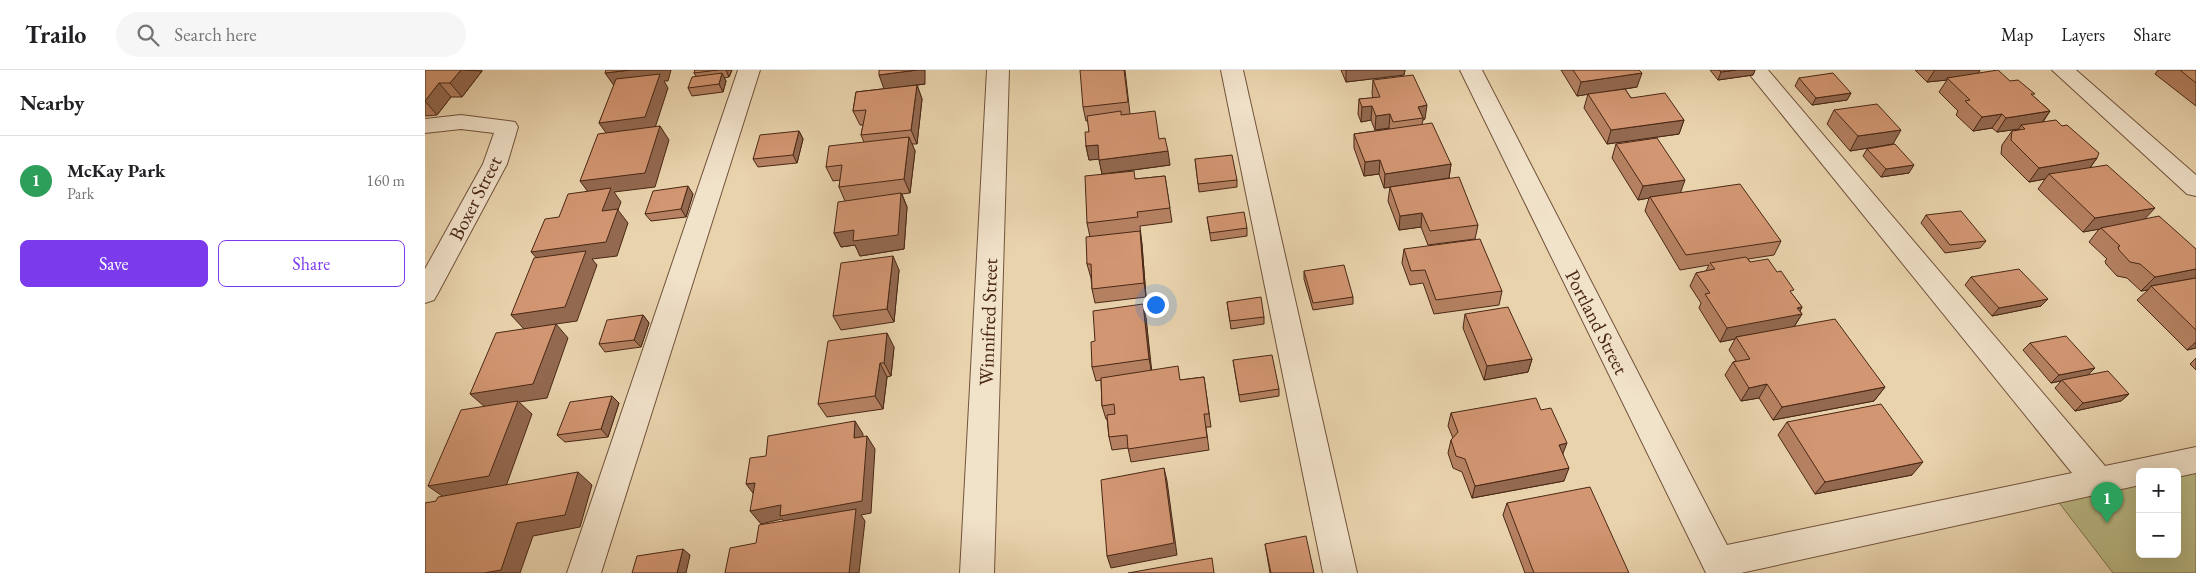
<!DOCTYPE html>
<meta charset="utf-8">
<style>
:root{--surface:#fff;--page:#f6f6f6;--text:#202124;--muted:#757577;--line:#e0e0e0;--accent:#7c3aed}
body{margin:0;font-family:"EB Garamond",serif;background:var(--page);color:var(--text)}
.controls{position:absolute;right:15px;bottom:15px;display:grid;overflow:hidden;border-radius:8px;box-shadow:0 5px 20px #0002}
.controls button{width:45px;height:45px;display:grid;place-items:center;padding:0;border:0;border-bottom:1px solid var(--line);background:var(--surface);color:var(--text);font:25px sans-serif}
.you{position:absolute;left:730px;top:234px;width:18px;height:18px;margin:-12px;border:4px solid #fff;border-radius:50%;background:#1a73e8;box-shadow:0 0 0 8px #1a73e833}
.badge{display:grid;place-items:center;width:32px;height:32px;border-radius:50%;background:var(--accent);color:#fff;font-size:16px;font-weight:700}
.pin{position:absolute;translate:-50% -41px;filter:drop-shadow(0 1px 2px #0008)}
.pin::after{content:'';position:absolute;top:26px;width:18px;height:15px;background:inherit;clip-path:polygon(0 0,100% 0,50% 100%)}
.list{margin:0;padding:0;list-style:none}
h2{display:flex;justify-content:space-between;align-items:center;height:65px;margin:0;padding:0 20px;font-size:21px}
h2 small{font-size:16px;font-weight:400;color:var(--muted)}
.list li{display:grid;grid-template-columns:32px 1fr auto;gap:15px;align-items:center;box-sizing:border-box;height:90px;padding:0 20px;border-top:1px solid var(--line)}
.list b{display:block;font-size:19px;white-space:nowrap}
.list p{margin:0;font-size:16px;white-space:nowrap;color:var(--muted)}
.list em{font-size:16px;font-style:normal;color:var(--muted)}
.actions{display:flex;gap:10px;padding:15px 20px}
.actions a{flex:1;padding:11px 0;border:1px solid var(--accent);border-radius:8px;text-align:center;font-size:18px;color:var(--accent)}
.actions .main{background:var(--accent);color:#fff}
.icon{flex:none;width:28px;height:28px;fill:none;stroke:currentColor;stroke-width:2;stroke-linecap:round;stroke-linejoin:round}
.map{position:relative;flex:none;width:1771px;height:503px;overflow:hidden}
header{display:flex;align-items:center;gap:30px;box-sizing:border-box;height:70px;padding:0 25px;background:var(--surface);border-bottom:1px solid var(--line)}
header strong{font-size:24px}
nav{display:flex;gap:28px;margin-inline-start:auto;font-size:18px}
.search{width:350px;height:45px;background:var(--page);display:flex;align-items:center;gap:12px;box-sizing:border-box;padding:0 18px;border-radius:28px;color:var(--muted);font-size:19px}
main{display:flex}
aside{flex:1;background:var(--surface)}
.map>svg:first-child{display:block}
</style>
<header>
<strong>Trailo</strong>
<div class="search"><svg class="icon" aria-label="search" viewBox="0 0 24 24"><circle cx="10" cy="10" r="6"/><path d="M15 15l6 6"/></svg>Search here</div>
<nav><a>Map</a><a>Layers</a><a>Share</a></nav>
</header>
<main>
<aside>
<h2>Nearby<small></small></h2>
<ul class="list">
<li><span class="badge" style="background:#2e9e5b">1</span><div><b>McKay Park</b><p>Park</p></div><em>160 m</em></li>
</ul>
<div class="actions"><a class="main">Save</a><a>Share</a></div>
</aside>
<div class="map">
<svg width="1771" height="503" viewBox="0 0 1771 503">
<rect width="100%" height="100%" fill="#e9d3ad"/>
<filter id="stains"><feTurbulence type="fractalNoise" baseFrequency=".004" numOctaves="4"/><feColorMatrix values="0 0 0 0 .2 0 0 0 0 .09 0 0 0 0 .02 0 0 0 .5 -.17"/></filter>
<radialGradient id="worn" r=".72"><stop offset=".6" stop-color="#630" stop-opacity="0"/><stop offset="1" stop-color="#630" stop-opacity=".3"/></radialGradient>
<path fill="#bbbb86" stroke="#82714e" d="M1771,390V503H1688L1625,421L1715,402V484H1752V402Z"/>
<g fill="none" stroke-linecap="round" stroke-linejoin="round">
<defs>
<path id="minor" d="M313,0H335L176,503H142Z
M562,0H584L569,503H535Z
M796,0H818L932,503H898Z
M1035,0H1057L1302,475L1647,403L1321,0H1343L1680,396L1771,377V403L1752,407V402H1715V415L1316,503H1281Z
M1627,0H1651L1771,105V126L1762,124Z
M36,45L90,52L93,57L82,94L13,223L9,230L0,233V199L58,94L69,63L36,59L0,63V49Z"/>
</defs>
<use href="#minor" stroke="#71523b" stroke-width="2"/>
<use href="#minor" fill="#f1e2ca" fill-rule="evenodd"/>
</g>
<path fill="#b58162" stroke="#492715" d="M0,0H57V1L37,27H26L12,45L0,46Z
M270,0H307L304,7L299,8L301,11L298,22L267,26L263,18L271,6L269,3Z
M700,0L705,44L734,69L745,95L694,102L711,109L740,106L747,152L715,156L717,175L721,227L670,233L667,219L666,208L662,194L665,167L662,153L677,104L674,89L664,90L661,76L664,62L663,51H661L658,37Z
M916,0H980L979,5L921,12Z
M1136,0H1214L1212,17L1200,19L1206,28L1259,50L1254,64L1182,74L1159,38L1163,24L1152,26Z
M1285,0H1330L1328,5L1293,10Z
M1490,0H1555L1553,3L1585,11L1608,26L1625,41L1618,52L1672,88L1665,98L1720,149L1771,179V278L1762,280L1712,230L1723,220L1716,221L1702,208L1692,206L1681,194L1680,191L1682,189L1664,172L1674,159L1658,162L1613,119L1620,109L1604,112L1576,84L1577,75L1587,61L1593,60L1594,59L1572,62L1567,58L1548,61L1531,45L1533,41L1514,22L1522,10L1502,12Z
M1733,0H1771V36L1730,4Z
M1374,8L1426,23L1422,30L1387,35L1370,16Z
M948,10L1000,49L998,50L997,54L1026,94L1024,108L959,118L954,104L939,106L929,78V64L964,59V58L950,60L946,50L936,52L933,44L934,29L948,28L947,24Z
M500,14L461,19L492,15L497,29L492,74H487L490,81L485,123L477,124L482,137L479,179L435,186L430,175L416,177L409,163L420,131L414,117L415,110L408,111L401,97L439,72L436,65L438,55H435L428,41L431,22Z
M1409,40L1468,74L1425,81L1402,54Z
M374,61L378,69L372,93L333,97L328,89Z
M1191,74L1255,122L1356,171L1349,185L1323,189L1325,192L1367,224L1377,237L1375,241L1377,244L1369,257L1460,317L1449,331L1348,350L1334,328L1316,331L1300,305L1308,292L1311,291L1304,280L1310,269L1295,272L1274,238L1276,233L1265,216L1271,203L1281,201L1284,195L1255,200L1220,141L1224,128L1213,130L1187,88Z
M1442,79L1484,103L1456,107L1438,86Z
M770,89L812,110V117L774,122Z
M965,117L1053,155L1050,169L1003,175L996,157L974,160L963,131Z
M268,124L261,147L226,151L220,144Z
M1501,145L1561,171L1555,178L1520,183L1496,153Z
M782,147L822,158V166L786,171Z
M979,179L1077,221L1074,235L1009,244L998,213L985,215L977,193Z
M474,200L469,252L416,260L408,246Z
M879,201L928,227V234L888,240L879,209Z
M1546,207L1616,236L1567,246L1540,215Z
M802,232L839,247V254L806,259Z
M1040,244L1107,289L1103,302L1059,310L1038,258Z
M218,245L224,253L216,277L180,282L174,274Z
M721,248L726,300L755,310L779,307L786,357H781L784,380L706,392L703,378L687,380L684,367L682,349H681L677,336L676,310L671,311L667,297L670,271Z
M1605,273L1670,298L1663,305L1704,324L1696,331L1650,341L1630,318L1636,311L1626,313L1598,280Z
M469,277L466,306L462,307L458,339L402,347L393,334Z
M1771,288V300L1765,294Z
M808,290L854,319V326L815,332Z
M194,333L183,367L140,372L132,365Z
M1116,340L1138,384L1139,411L1047,428L1037,402L1028,398L1023,383L1026,370L1028,368L1023,356L1026,343Z
M1362,352L1487,405L1390,424L1353,365Z
M1082,433L1204,503H1100L1078,445Z
M840,474L889,503H845Z"/>
<path fill="#936950" stroke="#492715" d="M36,0L57,1L37,27L25,13Z
M205,0H246L243,11H239L243,18L229,61L184,67L174,53L190,17L180,3Z
M301,0H307L304,7Z
M492,0H500V14L459,19L454,5Z
M921,0H980L979,5L921,12Z
M1311,0H1330L1328,5L1293,10L1296,2Z
M1510,0H1555L1552,5L1522,8V10L1502,12Z
M297,3L301,11L298,22L294,14Z
M1217,3L1212,17L1152,26L1156,12Z
M14,13L26,27L12,45L0,31Z
M492,15L497,29L492,74L486,60Z
M1426,23L1422,30L1387,35L1391,28Z
M1002,35L1000,49L998,50V48L993,37Z
M947,36L946,50L936,52L937,37Z
M1625,41L1615,55H1596L1594,59L1572,62L1581,48Z
M965,44L964,58L950,60L951,46Z
M1577,44L1567,58L1548,61L1557,47Z
M1259,50L1254,64L1182,74L1186,60Z
M235,56L244,70L230,117L189,122L196,132L193,140L203,153L192,186L167,189L172,195L152,251L131,254L143,268L122,328L94,332L107,344L80,419L20,428L3,416L60,337L45,324L99,259L86,245L119,196L106,182L166,126L155,111Z
M1476,60L1468,74L1425,81L1433,66Z
M374,61L378,69L372,93L368,85Z
M484,67L490,81L485,123L479,109Z
M673,75L676,89L664,90L661,76Z
M743,81L745,95L677,104L674,90Z
M1672,88L1661,103L1624,104L1620,109L1604,112L1614,98Z
M955,90L954,104L939,106L940,92Z
M1026,94L1024,108L959,118L960,104Z
M1489,95L1484,103L1456,107L1461,99Z
M1260,110L1255,124L1225,127L1224,128L1213,130L1218,116Z
M263,116L268,124L261,147L256,139Z
M476,123L482,137L479,179L435,186L430,175L416,177L409,163Z
M1730,138L1717,152L1676,158L1675,159L1658,162L1670,148Z
M997,143L996,157L974,160L975,146Z
M715,161L717,175L721,227L719,213Z
M468,186L474,200L469,252L462,239Z
M1771,199V208L1726,216L1723,220L1716,221L1730,207Z
M1623,229L1616,236L1567,246L1574,238Z
M718,234L721,248L727,303L724,289Z
M1377,237L1373,245L1377,244L1368,258L1311,267L1310,269L1295,272L1302,258Z
M218,245L224,253L216,277L209,270Z
M462,263L469,277L466,306L459,293Z
M1771,272V278L1762,280Z
M1107,289L1103,302L1059,310L1062,296Z
M455,293L462,307L458,339L450,326Z
M1670,298L1663,305L1626,313L1634,305Z
M1342,314L1334,328L1316,331L1324,318Z
M1460,317L1449,331L1348,350L1357,337Z
M1704,324L1696,331L1650,341L1658,333Z
M187,326L194,333L183,367L176,359Z
M430,351L438,364L437,381L429,368Z
M442,366L450,379L446,443L436,445L440,451L434,503H424L365,458L357,449L336,454L325,441Z
M1142,373L1137,386L1134,375Z
M1498,392L1487,405L1390,424L1400,412Z
M739,398L742,411L752,485L686,498L682,486Z
M1144,398L1139,411L1047,428L1050,416Z
M153,402L167,415L155,457L108,466L95,503H59L92,453Z
M330,413L331,427L321,414Z
M258,479L265,485L261,503H252Z"/>
<path fill="#d29672" stroke="#492715" d="M0,0H36L25,13H14L0,31Z
M181,0H205L180,3Z
M270,0H293L269,3Z
M454,0H492L454,5Z
M655,0H699L703,32L658,37Z
M1148,0H1214L1217,3L1156,12Z
M1294,0H1311L1296,2Z
M1573,0L1585,11L1593,10L1610,24H1606L1625,41L1581,48L1577,44L1557,47L1540,31L1545,30L1522,8Z
M1755,0H1771V13Z
M297,3L294,14L263,18L267,7Z
M1408,3L1426,23L1391,28L1374,8Z
M235,4L220,47L174,53L191,9Z
M988,5L1002,35L993,37L998,48L968,52L965,44L951,46L947,36L937,37L934,29L955,27L948,10Z
M492,15L486,60L436,65L441,40L428,41L431,22Z
M1200,19L1206,28L1240,23L1259,50L1186,60L1163,24Z
M1452,34L1476,60L1433,66L1409,40Z
M696,41V45L730,41L734,69L740,68L743,81L674,90L673,75L661,76L660,62H664L662,46Z
M1631,50L1637,56L1642,55L1674,83L1672,88L1614,98L1586,70L1587,61L1600,59L1596,55Z
M1007,53L1026,94L960,104L955,90L940,92L929,64Z
M235,56L220,103L155,111L173,64Z
M374,61L368,85L328,89L335,65Z
M484,67L479,109L414,117L417,95L401,97L404,76Z
M1232,68L1260,110L1218,116L1191,74Z
M1470,74L1489,95L1461,99L1442,79Z
M807,85L812,110L773,114L770,89Z
M1682,95L1730,138L1670,148L1624,104Z
M709,101L710,109L740,106L745,138L712,142L713,147L662,153L660,106Z
M1034,107L1053,155L1005,161L997,143L975,146L965,117Z
M1315,114L1356,171L1261,185L1225,127Z
M263,116L256,139L220,144L228,121Z
M186,118L177,141L193,139L181,172L106,182L120,149L134,147L143,124Z
M476,123L473,165L428,171L429,160L409,163L413,132Z
M1536,141L1561,171L1525,175L1501,145Z
M819,142L822,158L785,163L782,147Z
M1734,146L1771,179V199L1730,207L1715,194L1705,192L1694,180L1693,177L1695,176L1676,158Z
M715,161L719,213L667,219L666,194H662L661,167Z
M1055,169L1077,221L1011,230L1000,200L986,201L979,179Z
M161,181L140,237L86,245L109,188Z
M468,186L462,239L408,246L416,193Z
M1321,187L1325,192L1343,189L1352,202L1356,201L1369,220L1365,221L1377,237L1372,238L1377,244L1302,258L1280,224L1285,223L1271,203L1290,199L1285,193Z
M919,195L928,227L888,233L879,201Z
M1594,199L1623,229L1574,238L1546,207Z
M1771,208V260L1726,216Z
M836,227L839,247L805,251L802,232Z
M718,234L724,289L667,297L666,272L670,271L668,241Z
M1083,237L1107,289L1062,296L1040,244Z
M218,245L209,270L174,274L182,250Z
M1410,249L1460,317L1357,337L1342,314L1324,318L1308,292L1325,289L1311,267Z
M131,254L108,314L45,324L71,263Z
M462,263L459,293H455L450,326L393,334L403,271Z
M1641,266L1670,298L1634,305L1605,273Z
M847,285L854,319L814,325L808,290Z
M753,296L755,310L779,307L784,344H779L782,367L703,379L702,365L684,367L682,345L690,344L689,334L677,336L676,308Z
M1683,301L1704,324L1658,333L1637,310Z
M187,326L176,359L132,365L145,332Z
M1111,328L1116,340L1126,338L1142,373L1134,375L1144,398L1050,416L1040,389L1031,386L1026,370L1033,362L1026,343Z
M93,331L64,406L3,416L36,340Z
M1456,334L1498,392L1400,412L1362,352Z
M430,351L429,368L442,366L437,431L355,446L356,435L325,441L330,413L321,414L325,388L341,386L343,366Z
M739,398L749,473L682,486L676,410Z
M153,402L140,445L92,453L76,500L59,503H0V433L11,431L13,427Z
M1165,417L1204,503H1109L1082,433Z
M431,439L424,503H300L305,478L331,473L334,455Z
M881,466L889,503H846L840,474Z
M258,479L252,503H207L212,486Z
M787,488L789,503H703Z"/>
<g text-anchor="middle" stroke-width="4.5" stroke-linejoin="round" paint-order="stroke">
<g font-size="20" fill="#492715" stroke="#f1e2ca">
<text transform="translate(50 128) rotate(-63)" y="7">Boxer Street</text>
<text transform="translate(563 252) rotate(-88)" y="7">Winnifred Street</text>
<text transform="translate(1172 252) rotate(63)" y="7">Portland Street</text>
</g>
</g>
<rect width="100%" height="100%" filter="url(#stains)"/>
<rect width="100%" height="100%" fill="url(#worn)"/>
</svg>
<div class="controls">
<button>+</button>
<button>−</button>
</div>
<div class="you"></div>
<div class="pin badge" style="left:1682px;top:453px;background:#2e9e5b">1</div>
</div>
</main>
